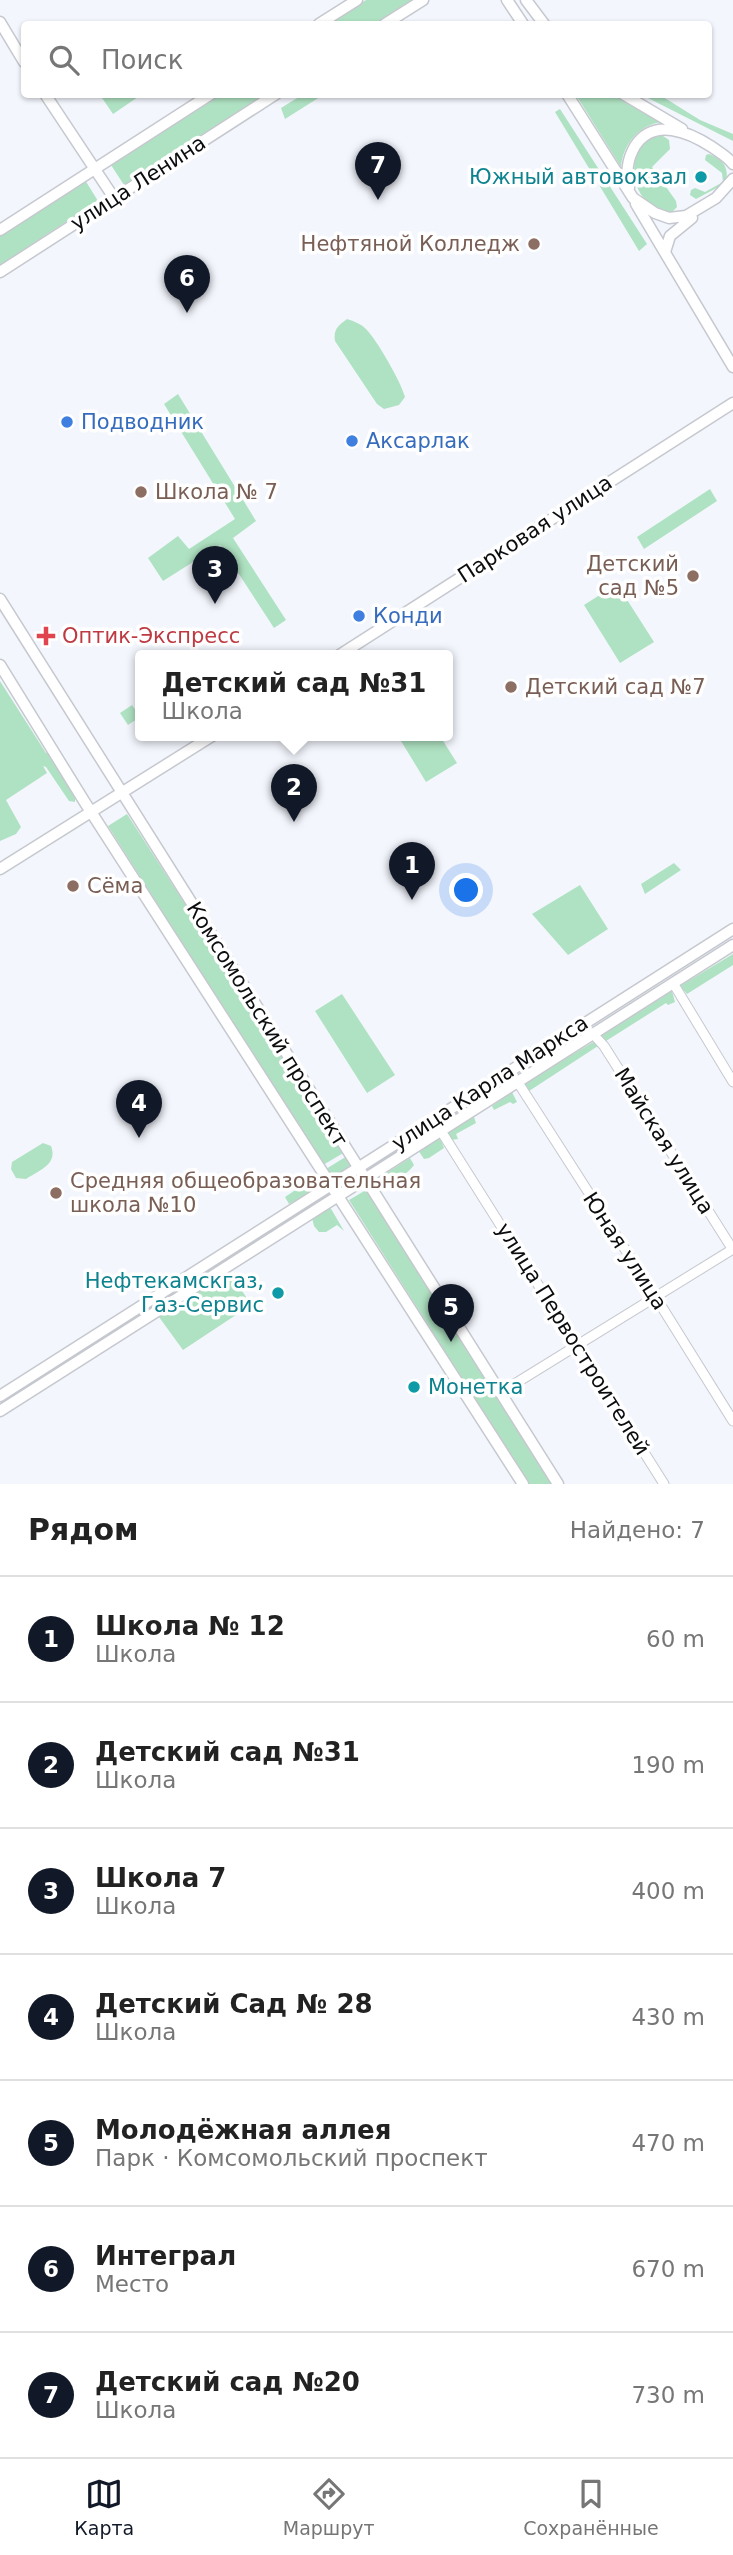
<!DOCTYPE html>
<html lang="ru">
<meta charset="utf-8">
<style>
:root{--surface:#fff;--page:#f6f6f6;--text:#222;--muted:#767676;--line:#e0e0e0;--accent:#111827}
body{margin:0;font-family:"DejaVu Sans",sans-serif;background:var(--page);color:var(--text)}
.you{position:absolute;left:467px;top:891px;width:24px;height:24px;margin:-18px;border:5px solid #fff;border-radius:50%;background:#1a73e8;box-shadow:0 0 0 10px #1a73e833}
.badge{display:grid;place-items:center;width:46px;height:46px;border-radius:50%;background:var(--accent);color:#fff;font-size:23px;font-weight:700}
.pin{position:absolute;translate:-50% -58px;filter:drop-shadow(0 2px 4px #0008)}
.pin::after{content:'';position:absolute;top:37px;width:24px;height:21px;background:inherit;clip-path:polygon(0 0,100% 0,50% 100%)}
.popup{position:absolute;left:135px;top:650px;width:318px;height:91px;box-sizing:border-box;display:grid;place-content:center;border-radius:7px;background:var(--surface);filter:drop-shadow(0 2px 5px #0005);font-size:23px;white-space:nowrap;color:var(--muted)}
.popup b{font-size:26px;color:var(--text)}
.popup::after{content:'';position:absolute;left:50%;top:100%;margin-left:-14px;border:14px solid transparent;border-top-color:var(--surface)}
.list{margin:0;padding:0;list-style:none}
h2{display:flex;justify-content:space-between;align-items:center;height:91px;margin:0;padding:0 28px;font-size:30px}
h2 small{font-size:23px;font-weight:400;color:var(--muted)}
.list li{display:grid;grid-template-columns:46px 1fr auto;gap:21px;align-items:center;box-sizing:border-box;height:126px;padding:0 28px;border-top:2px solid var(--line)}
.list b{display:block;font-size:26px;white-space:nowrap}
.list p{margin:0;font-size:23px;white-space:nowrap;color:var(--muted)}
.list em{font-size:23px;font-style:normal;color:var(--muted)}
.icon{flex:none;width:38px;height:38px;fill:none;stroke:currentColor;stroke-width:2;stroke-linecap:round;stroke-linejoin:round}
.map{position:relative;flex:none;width:733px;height:1484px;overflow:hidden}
.search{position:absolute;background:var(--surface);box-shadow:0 2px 5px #0004;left:21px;right:21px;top:21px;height:77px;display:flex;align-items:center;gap:18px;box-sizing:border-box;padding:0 24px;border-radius:7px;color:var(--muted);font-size:26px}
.sheet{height:973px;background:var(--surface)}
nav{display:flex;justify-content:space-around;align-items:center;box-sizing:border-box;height:98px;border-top:2px solid var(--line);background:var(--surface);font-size:19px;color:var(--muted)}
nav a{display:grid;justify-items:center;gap:4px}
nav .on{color:var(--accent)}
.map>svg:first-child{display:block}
</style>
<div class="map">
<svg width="733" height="1484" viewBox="0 0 733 1484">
<rect width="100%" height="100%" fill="#f3f6fd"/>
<path fill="#afe2c2" d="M366,0H417L378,24H328Z
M100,95H141L113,114Z
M220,95H267L124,185L111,165Z
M302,95H323L285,119L281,108Z
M576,95H614L662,122C639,125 623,144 621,167Z
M642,95H660L700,120L733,134V141Z
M560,109L647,244L639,251L555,112Z
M655,136H663L669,140L670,149L652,167L676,201L677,207L672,212C634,212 618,155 655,136Z
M709,154C724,159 729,168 726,183L696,199L690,195L691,190L695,188L705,192L723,182L722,173L705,160L706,155Z
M85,180L98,201L0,265V235Z
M347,319C354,321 361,324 366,329C377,340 401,382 405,397L399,405L384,409L377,404L335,341C333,329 339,325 347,319Z
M178,394L256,521L233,538L286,620L274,628L220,545L163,581L148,558L178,536L189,549L235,519L164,404Z
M710,489L717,501L644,549L637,537Z
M617,584L654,642L620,663L584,605Z
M0,681L46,753L51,752L75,795V802L69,801L46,767L43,766L47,773L6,800L21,827L16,834L0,841Z
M132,705L140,717L128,725L120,713Z
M398,736H440L457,763L426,782Z
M127,814L345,1152L323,1165L108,826Z
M674,863L681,870L645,894L641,884Z
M580,885L608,929L568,955L532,914Z
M733,954V965L687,994L680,986Z
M672,991L675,1002L668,1005L666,1003L606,1041L601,1036Z
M342,994L395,1075L367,1093L315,1011Z
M595,1041L598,1046L526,1093L521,1085Z
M512,1092L517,1102L513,1104L510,1102L494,1110L492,1106Z
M473,1114L476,1123L456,1134L458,1139L451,1140L446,1132Z
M437,1138H440L444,1148L429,1158L424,1159L418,1150Z
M43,1143L51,1146C58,1164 40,1170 26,1179L16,1178L11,1169L12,1162Z
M347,1156L350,1166L333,1177L326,1169Z
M410,1158L414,1165C408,1173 395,1183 384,1182L380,1177Z
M309,1181L315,1190L289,1204L285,1197Z
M366,1190L553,1484H529L349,1200Z
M330,1207L344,1231L337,1225L326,1232H319L314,1226L312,1218Z
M230,1271L251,1305L183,1350L159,1317Z"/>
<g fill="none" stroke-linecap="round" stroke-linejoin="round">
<defs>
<path id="minor" d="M673,983L733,1082
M592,1033L604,1046L733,1250
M517,1081L655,1296L733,1421
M441,1131L664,1484
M500,1393L733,1249"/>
<path id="major" d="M507,0L523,24
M526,0L544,24
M0,22L24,62
M319,24L357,0
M385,24L423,0
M45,94L114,198
M567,94L633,198L655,213L669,218L686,216L716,198L733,179
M623,94L682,129
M629,188C626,172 627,160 635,146C654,117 689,132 712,147C719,152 728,157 733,164
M636,204L733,367
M0,230L211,94
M665,252L670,236L692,218
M0,272L276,94
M0,599L558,1484
M338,656L733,403
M0,665L84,801L523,1484
M0,869L212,736
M0,1396L733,929
M0,1411L733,945"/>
</defs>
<use href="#minor" stroke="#c6c8cf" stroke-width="11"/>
<use href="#major" stroke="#c6c8cf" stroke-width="13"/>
<use href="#minor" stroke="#fff" stroke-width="9"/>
<use href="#major" stroke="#fff" stroke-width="10"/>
</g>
<g fill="#0f9aa8" stroke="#fff" stroke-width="2.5">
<circle cx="701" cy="177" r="7"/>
<circle cx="278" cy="1293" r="7"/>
<circle cx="414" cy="1387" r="7"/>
</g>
<g fill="#8d6e63" stroke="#fff" stroke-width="2.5">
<circle cx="534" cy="244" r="7"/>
<circle cx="141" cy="492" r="7"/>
<circle cx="693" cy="576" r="7"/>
<circle cx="511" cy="687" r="7"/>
<circle cx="73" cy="886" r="7"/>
<circle cx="56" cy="1193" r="7"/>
</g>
<g fill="#3f7fe0" stroke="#fff" stroke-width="2.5">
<circle cx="67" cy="422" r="7"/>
<circle cx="352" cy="441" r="7"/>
<circle cx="359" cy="616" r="7"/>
</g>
<path fill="#e0444e" stroke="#fff" stroke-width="2.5" d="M42.5 625.5h7v7h7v7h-7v7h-7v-7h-7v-7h7z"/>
<g text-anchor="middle" stroke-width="7" stroke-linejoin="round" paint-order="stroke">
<g font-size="21" fill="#0d838f" stroke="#fff" text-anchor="end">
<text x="687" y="184">Южный автовокзал</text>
<text x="264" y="1288">Нефтекамскгаз,<tspan x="264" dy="24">Газ-Сервис</tspan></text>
<text x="428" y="1394" text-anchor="start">Монетка</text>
</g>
<g font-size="21" fill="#0b0c0e" stroke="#fff">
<text transform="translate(138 183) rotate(-33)" y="7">улица Ленина</text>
<text transform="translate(535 529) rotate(-33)" y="7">Парковая улица</text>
<text transform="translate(267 1024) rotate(58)" y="7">Комсомольский проспект</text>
<text transform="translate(490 1083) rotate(-33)" y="7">улица Карла Маркса</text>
<text transform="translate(664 1141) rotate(58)" y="7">Майская улица</text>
<text transform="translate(625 1251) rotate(57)" y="7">Юная улица</text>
<text transform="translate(573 1339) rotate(58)" y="7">улица Первостроителей</text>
</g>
<g font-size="21" fill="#785e54" stroke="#fff" text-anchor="start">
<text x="520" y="251" text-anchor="end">Нефтяной Колледж</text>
<text x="155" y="499">Школа № 7</text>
<text x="679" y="571" text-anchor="end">Детский<tspan x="679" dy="24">сад №5</tspan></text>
<text x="525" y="694">Детский сад №7</text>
<text x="87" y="893">Сёма</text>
<text x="70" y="1188">Средняя общеобразовательная<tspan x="70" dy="24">школа №10</tspan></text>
</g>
<g font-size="21" fill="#366cbe" stroke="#fff" text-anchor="start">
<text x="81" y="429">Подводник</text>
<text x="366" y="448">Аксарлак</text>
<text x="373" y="623">Конди</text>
</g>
<g font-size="21" fill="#be3a42" stroke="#fff" text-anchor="start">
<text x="62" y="643">Оптик-Экспресс</text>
</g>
</g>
</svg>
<div class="you"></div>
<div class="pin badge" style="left:412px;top:900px">1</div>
<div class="pin badge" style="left:294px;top:822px">2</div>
<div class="popup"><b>Детский сад №31</b>Школа</div>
<div class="pin badge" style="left:215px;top:604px">3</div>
<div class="pin badge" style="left:139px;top:1138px">4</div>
<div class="pin badge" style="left:451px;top:1342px">5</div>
<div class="pin badge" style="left:187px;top:313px">6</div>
<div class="pin badge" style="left:378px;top:200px">7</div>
<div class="search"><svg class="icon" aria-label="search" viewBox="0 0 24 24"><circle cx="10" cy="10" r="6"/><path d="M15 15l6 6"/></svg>Поиск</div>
</div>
<section class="sheet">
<h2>Рядом<small>Найдено: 7</small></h2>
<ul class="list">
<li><span class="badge">1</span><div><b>Школа № 12</b><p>Школа</p></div><em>60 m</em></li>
<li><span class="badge">2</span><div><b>Детский сад №31</b><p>Школа</p></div><em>190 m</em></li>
<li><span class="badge">3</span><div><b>Школа 7</b><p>Школа</p></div><em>400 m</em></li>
<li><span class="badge">4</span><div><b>Детский Сад № 28</b><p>Школа</p></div><em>430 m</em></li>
<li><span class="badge">5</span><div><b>Молодёжная аллея</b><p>Парк · Комсомольский проспект</p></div><em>470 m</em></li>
<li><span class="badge">6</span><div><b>Интеграл</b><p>Место</p></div><em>670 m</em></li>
<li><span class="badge">7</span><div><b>Детский сад №20</b><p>Школа</p></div><em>730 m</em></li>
</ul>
</section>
<nav>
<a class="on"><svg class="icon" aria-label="map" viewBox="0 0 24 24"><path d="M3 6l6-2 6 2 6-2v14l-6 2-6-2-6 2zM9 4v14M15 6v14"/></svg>Карта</a>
<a><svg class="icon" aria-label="directions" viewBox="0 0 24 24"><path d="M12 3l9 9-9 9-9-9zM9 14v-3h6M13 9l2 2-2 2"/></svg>Маршрут</a>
<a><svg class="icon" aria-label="saved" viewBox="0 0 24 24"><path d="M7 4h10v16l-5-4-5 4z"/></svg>Сохранённые</a>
</nav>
